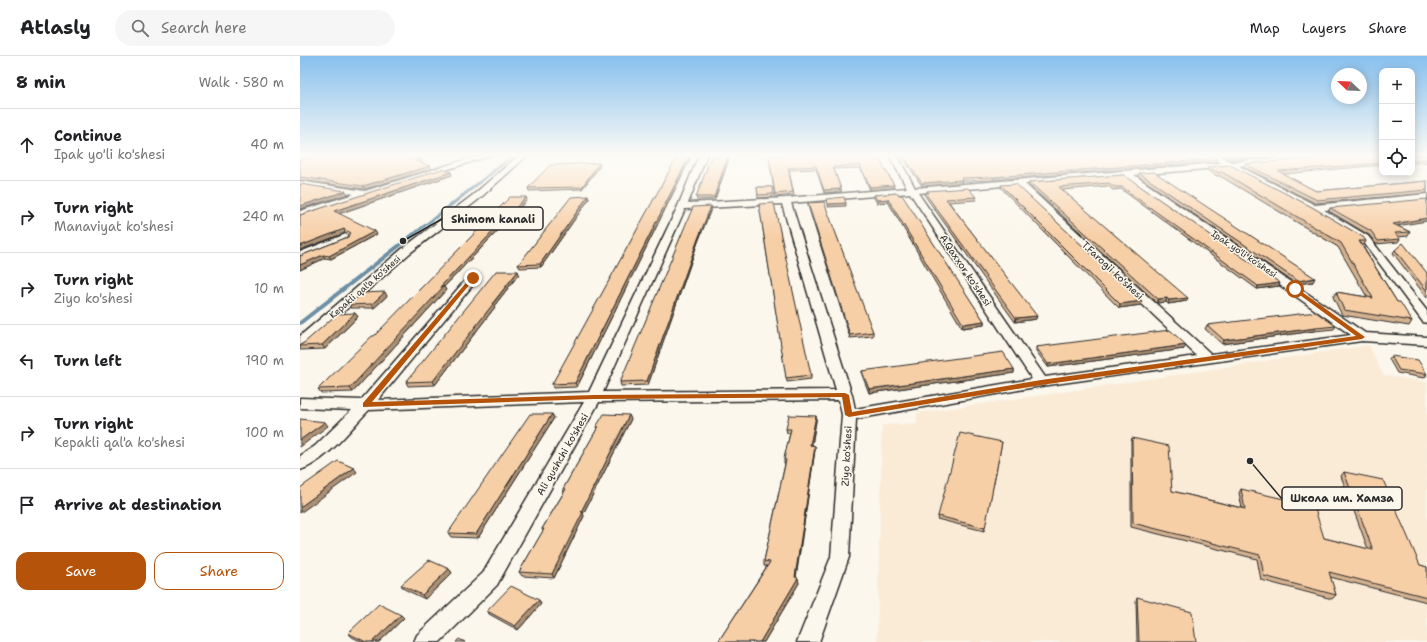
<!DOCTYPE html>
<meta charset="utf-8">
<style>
:root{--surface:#fff;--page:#f6f6f6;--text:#202124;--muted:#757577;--line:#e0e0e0;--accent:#b45309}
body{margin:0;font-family:"Shantell Sans",sans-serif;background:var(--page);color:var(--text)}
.controls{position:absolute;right:12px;top:12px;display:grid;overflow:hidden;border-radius:8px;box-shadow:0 2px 10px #0003}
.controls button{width:36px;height:36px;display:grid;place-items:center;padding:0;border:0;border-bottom:1px solid var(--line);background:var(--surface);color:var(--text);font:20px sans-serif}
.compass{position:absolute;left:1031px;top:12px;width:36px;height:36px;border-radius:50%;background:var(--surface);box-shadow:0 2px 10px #0003;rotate:293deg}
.stop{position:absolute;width:12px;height:12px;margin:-9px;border:3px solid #b45309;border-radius:50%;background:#fff}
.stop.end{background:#b45309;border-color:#fff;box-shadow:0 1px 4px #0008}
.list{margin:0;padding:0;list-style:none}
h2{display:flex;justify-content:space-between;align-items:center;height:52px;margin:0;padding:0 16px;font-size:17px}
h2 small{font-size:13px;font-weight:400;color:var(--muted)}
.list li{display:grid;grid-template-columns:26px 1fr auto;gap:12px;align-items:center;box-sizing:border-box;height:72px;padding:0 16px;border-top:1px solid var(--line)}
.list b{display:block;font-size:15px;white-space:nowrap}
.list p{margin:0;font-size:13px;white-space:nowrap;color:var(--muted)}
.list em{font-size:13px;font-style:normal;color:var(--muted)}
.actions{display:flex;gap:8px;padding:12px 16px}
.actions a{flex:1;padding:9px 0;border:1px solid var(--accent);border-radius:12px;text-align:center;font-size:14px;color:var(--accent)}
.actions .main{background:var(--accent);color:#fff}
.icon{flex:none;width:22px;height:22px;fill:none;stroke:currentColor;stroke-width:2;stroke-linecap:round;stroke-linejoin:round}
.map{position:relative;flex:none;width:1127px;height:586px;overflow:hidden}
header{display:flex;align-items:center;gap:24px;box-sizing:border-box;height:56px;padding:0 20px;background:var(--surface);border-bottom:1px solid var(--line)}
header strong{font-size:19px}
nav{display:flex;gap:22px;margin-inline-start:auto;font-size:14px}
.search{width:280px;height:36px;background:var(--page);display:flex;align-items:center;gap:10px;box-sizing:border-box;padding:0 14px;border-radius:22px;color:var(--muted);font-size:15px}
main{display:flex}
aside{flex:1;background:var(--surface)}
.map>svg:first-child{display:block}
</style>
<header>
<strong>Atlasly</strong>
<div class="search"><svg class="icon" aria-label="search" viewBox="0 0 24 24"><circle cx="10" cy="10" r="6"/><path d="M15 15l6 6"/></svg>Search here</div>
<nav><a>Map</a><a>Layers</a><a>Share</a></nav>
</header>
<main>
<aside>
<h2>8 min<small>Walk · 580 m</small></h2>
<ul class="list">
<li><svg class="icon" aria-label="ahead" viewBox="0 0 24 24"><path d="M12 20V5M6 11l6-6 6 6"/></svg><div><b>Continue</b><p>Ipak yo'li ko'shesi</p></div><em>40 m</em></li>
<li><svg class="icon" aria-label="right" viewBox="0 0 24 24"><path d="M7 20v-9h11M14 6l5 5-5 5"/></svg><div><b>Turn right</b><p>Manaviyat ko'shesi</p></div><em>240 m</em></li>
<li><svg class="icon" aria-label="right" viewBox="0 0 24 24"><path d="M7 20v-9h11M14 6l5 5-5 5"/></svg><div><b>Turn right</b><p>Ziyo ko'shesi</p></div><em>10 m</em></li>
<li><svg class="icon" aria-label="left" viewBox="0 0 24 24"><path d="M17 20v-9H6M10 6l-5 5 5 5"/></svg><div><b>Turn left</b></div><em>190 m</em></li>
<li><svg class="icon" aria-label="right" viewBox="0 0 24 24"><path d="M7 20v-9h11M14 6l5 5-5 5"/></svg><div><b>Turn right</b><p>Kepakli qal'a ko'shesi</p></div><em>100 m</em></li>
<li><svg class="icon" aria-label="arrive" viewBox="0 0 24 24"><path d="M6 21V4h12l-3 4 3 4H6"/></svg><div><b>Arrive at destination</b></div></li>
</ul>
<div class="actions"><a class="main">Save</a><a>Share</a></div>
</aside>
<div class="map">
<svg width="1127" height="586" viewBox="0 0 1127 586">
<rect width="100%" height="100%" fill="#fbf7ec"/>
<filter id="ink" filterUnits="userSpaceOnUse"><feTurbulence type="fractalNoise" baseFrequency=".025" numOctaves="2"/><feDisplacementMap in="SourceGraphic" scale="8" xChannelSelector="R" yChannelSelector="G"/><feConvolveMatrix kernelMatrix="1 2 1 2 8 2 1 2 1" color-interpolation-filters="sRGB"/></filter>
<g filter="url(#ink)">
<path fill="#faebd7" d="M1069,289L1083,319L1127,326V586H577L582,369L617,368V357L770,335Z"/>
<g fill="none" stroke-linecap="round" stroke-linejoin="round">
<path stroke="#6c8fa5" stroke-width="3" d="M113,179L214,99"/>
<path stroke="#6c8fa5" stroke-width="4" d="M0,267L114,178"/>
<defs>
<path id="minor" d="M180,99H192L0,161V155L54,138L0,129V125L65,135Z
M219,99H228L179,143L110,197L5,290L0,291V280L102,193L173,139Z
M399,99H407L388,147L486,142L607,132L589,99H597L615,132L921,107L908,99H918L931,106L1016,99H1048L1044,101L939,110L1015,149L1127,138V144L1024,154L1068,180L1127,255V267L1123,266L1062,184L1011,154L929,111L834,119L1065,277L1127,281V289L1062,285L741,330L556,363L549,501L519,586H497L531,501L542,359L539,344L299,346L197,529L140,586H114L117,579L183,517L284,346L69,354C50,373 26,406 0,414V400L15,390L52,354L0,352V342L61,344L169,220L173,219L178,222L177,224L78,344L289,336L378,150ZM824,120L1051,279L911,298L725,128ZM716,129L897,300L745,321L618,137ZM610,137L732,323L555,353L552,339L491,147ZM482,148L536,334L303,336L385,153Z
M46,178L51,181L49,183L0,203V196Z"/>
<path id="tertiary" d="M3,99H18L16,101L0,106V100Z"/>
</defs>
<use href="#minor" stroke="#2b2b2b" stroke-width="3"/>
<use href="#tertiary" stroke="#2b2b2b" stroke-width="3"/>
<use href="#minor" fill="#fbf7ec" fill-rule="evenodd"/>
<use href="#tertiary" fill="#fbf7ec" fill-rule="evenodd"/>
</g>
<path fill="#d4b290" stroke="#2b2b2b" d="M120,99L114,102L122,106L120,107L132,113L65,133L0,124V104Z
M577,99L594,129L593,132L570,134L560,112L534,113L541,133V136L524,137L516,113L489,114L494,139L475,141L469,100Z
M601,99H911L916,106L693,124L662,125L661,127L622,130Z
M921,99H997L931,104Z
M1082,99V109L983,118L1016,135L1127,125V137L1015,147L944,111L945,108L1046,100Z
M1112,99H1127V106L1112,107Z
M426,100L429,103L415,143L397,144L396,141Z
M389,101L390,103L277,331L253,332L252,328Z
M930,109L1066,185L1064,189H1062L1097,246L1112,265L1109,270L1042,259L1033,241L1036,236L1067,241L1038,191L920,120H917L907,114L908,111Z
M300,110L282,133L229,135L228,132Z
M151,116L152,119L38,158L77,178L31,203L25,202L0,214V200L48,181L49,179L45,177L0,159Z
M839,117L1013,226L996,228L838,120Z
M824,119L979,230L957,233L821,133L813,134L808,130L762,134L887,245L868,248L866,246L857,247L729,129V126Z
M701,129L841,249L819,252L701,132Z
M457,131H472L473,141L458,142Z
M627,135L676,141V144L649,146L736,263L715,266L625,140V137H627Z
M598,137L684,265V269L662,272L588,146L577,147L574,142V139Z
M288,140L289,143L241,211L220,212L218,209Z
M226,141L227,144L144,231L146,234L53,336L21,337L18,333L74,280Z
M508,147L573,276V280L550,282L508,150Z
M459,148L511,319V323L487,326Z
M411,150V153L398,186L348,329L321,330L320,326Z
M1030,152L1098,170L1110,176L1108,180L1098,181L1100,183L1098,186L1076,188L1069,179L1029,155Z
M1095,194L1127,217V242L1093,197Z
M219,218L194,250L195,251L135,329L108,330L106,326Z
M87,240L74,252H51L49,249Z
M55,257L58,261L25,293L0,294V289L4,287Z
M907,269L1036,270L1034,273L1014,275L922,288L905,273Z
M736,291L884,293L748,311L736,295Z
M1091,300L1127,319L1124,322L1097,317L1089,303Z
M714,313V317L569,337L562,319V315Z
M252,358L254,362L178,482L151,481L148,477Z
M516,360V365L512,389L515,390V394L496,522L499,527L464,586H418L467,510H464V505L485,408H484V403L490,377H487L486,373Z
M331,363L283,458L284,460L254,522L222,520L219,516L243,475L242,473L264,436L263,433L297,373L296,371Z
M832,382L872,435L942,452L939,437L941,433L1024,482L1068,493L1041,420L1044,416L1120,509L1127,511V546L1030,521L1036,539L1032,543L961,524L957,503L831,471V386Z
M702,386L684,475L637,463L638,460Z
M149,513L152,517L125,543L104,533L101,529Z
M837,541L896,586H837L836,545Z
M241,548L218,574L189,558L187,555Z
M104,562L79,586H62L52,581L48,577Z"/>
<path fill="#ad9175" stroke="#2b2b2b" d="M113,99H120L110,104L109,101Z
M964,99H997L931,104L932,102Z
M428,100L429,103L415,143L414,141Z
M389,101L390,103L277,331L275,327Z
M121,103L122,106L117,108L115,105Z
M917,103L916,106L693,124L694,121Z
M299,107L300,110L282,133V131Z
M130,110L132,113L65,133L63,130Z
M151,116L152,119L35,159L34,155Z
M662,124L661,127L622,130V127Z
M594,129L593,132L570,134V131Z
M541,133V136L524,137V134Z
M46,135L48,138L0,153V150Z
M288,140L289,143L241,211L240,208Z
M226,141L227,144L144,231L146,234L53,336L50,332L140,231Z
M588,143V146L577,147V144Z
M546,147V150L528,151V148Z
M411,150V153L398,186L348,329L347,325L398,183Z
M1127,162V165L1091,171L1093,168Z
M44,173L45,177L0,194V190Z
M75,175L77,178L31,203L29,200Z
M23,199L25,202L0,214V209Z
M218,215L219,218L194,250L195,251L135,329L133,325Z
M1015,222L1013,226L996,228L998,225Z
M980,227L979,230L957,233L958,230Z
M85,236L87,240L74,252L72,248Z
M867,242L866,246L857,247L858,243Z
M888,242L887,245L868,248L869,244Z
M842,245L841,249L819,252L820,248Z
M55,257L58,261L25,293L22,289Z
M737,260L736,263L715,266L716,262Z
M684,265V269L662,272L663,268Z
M1016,272L1014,275L922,288L924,284Z
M886,289L884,293L748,311V308Z
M714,313V317L569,337V333Z
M252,358L254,362L178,482L176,478Z
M329,359L331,363L283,458L284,460L254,522L252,518L281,456Z
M516,360V365L511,394L510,389Z
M25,366L28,370L0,391V384Z
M515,390V394L495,526V521Z
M54,412L57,416L0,457V451Z
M149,513L152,517L125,543L122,539Z
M498,522L499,527L464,586H460Z
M239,544L241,548L218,574L215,570Z
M101,559L104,562L79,586H72Z"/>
<path fill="#f7cfa7" stroke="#2b2b2b" d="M15,99H113L109,101L121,103L115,105L130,110L63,130L0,121V104Z
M412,99H426L425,100H428L414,141H396Z
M487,99H577L594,129L570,131L560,109L533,111L541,133L524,134L516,110L488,112L493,136L475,138L469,100Z
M603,99H911L917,103L694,121L661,122L662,124L622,127Z
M928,99H964L932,102Z
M1047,99H1082V107L978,115L1016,135L1127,125V134L1017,144L945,108L1046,100Z
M1112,99H1127V103L1112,104Z
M377,101H389L275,327L252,328Z
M299,107L282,131L228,132L250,109Z
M930,109L1012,151L1063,181L1066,185H1059L1097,246H1100L1112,265L1044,254L1036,236L1073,242L1041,187L922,116L919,117L908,111Z
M142,113L151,116L34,155L75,175L29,200L23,199L0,209V200L48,181L51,177L44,173L0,190V159Z
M854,116L1015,222L998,225L839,117Z
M824,119L980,227L958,230L822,131H814L809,127L759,131L888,242L869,244L867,242L858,243L729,126Z
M0,128L46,135L0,150Z
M716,128L842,245L820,248L701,129Z
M457,131H472L473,138L458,139Z
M668,132L676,141L646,143L737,260L716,262L625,137H629L627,135Z
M598,137L599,139H602L684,265L663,268L588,143L577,144L574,139Z
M288,140L240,208L218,209L271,141Z
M210,141H226L140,231L144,230L50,332L18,333L72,280H74Z
M544,141L546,147L528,148L526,143Z
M1127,143V162L1093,168L1110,176L1095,177L1100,183L1078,185L1071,175L1030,152Z
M524,146L573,276L550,279L508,147Z
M474,147L511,319L486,322L459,148Z
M411,150L398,183L347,325L320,326L393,151Z
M1103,187L1127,217V235L1095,194Z
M196,215H218L192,248H193L133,325L106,326Z
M85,236L72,248L49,249L62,237Z
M1016,256L1036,270L1016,272L924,284L907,269Z
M55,257L22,289L0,290V289L4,287L37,258Z
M870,274L886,289L748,308L736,291Z
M703,296L714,313L569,333L562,315Z
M1091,300L1118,304L1127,318L1099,314Z
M230,358H252L176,478L148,477Z
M304,358L329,359L281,456H283L252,518L219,516L244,473H242L266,433H263L298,371H296Z
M489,359L516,360L510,389L515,390L495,521L498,522L460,586H418L470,506L464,505L486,404L484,403L491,373H486Z
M0,363L25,366L0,384Z
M660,377L702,386L685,472L638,460Z
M832,382L869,390L872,435L945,453L941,433L1014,450L1024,482L1073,494L1044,416L1083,424L1120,509L1127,511V541L1029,516L1036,539L964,520L960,499L833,467Z
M38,405L54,412L0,451V432Z
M129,504L149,513L122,539L101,529Z
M211,530L239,544L215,570L187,555Z
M837,541L892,556L896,586H839Z
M79,548L101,559L72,586H66L48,577Z
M159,583L165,586H156Z"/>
</g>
<linearGradient id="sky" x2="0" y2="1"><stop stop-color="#87c0ee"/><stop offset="0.55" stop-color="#fdfbf6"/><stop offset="1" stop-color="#fdfbf6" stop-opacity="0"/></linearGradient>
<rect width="1127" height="181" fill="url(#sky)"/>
<path fill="#b45309" d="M171,221L175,222L72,346L294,339L545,337L549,339L552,356L741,324L1056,280L993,234L992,233L995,231L1065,281L1062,283L741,329L549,361L545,359L542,341L294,343L63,351V347Z"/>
<g text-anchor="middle" stroke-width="3" stroke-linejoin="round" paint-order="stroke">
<g font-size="9" fill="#2b2b2b" stroke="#fbf7ec">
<text transform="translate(944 198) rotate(34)" y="3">Ipak yo'li ko'shesi</text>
<text transform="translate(65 231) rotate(-41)" y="3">Kepakli qal'a ko'shesi</text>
</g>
<g font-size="10" fill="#2b2b2b" stroke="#fbf7ec">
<text transform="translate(666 214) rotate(56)" y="4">A.Qaxxor ko'shesi</text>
<text transform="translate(813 214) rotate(43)" y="4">T.Farogii ko'shesi</text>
<text transform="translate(262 398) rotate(-60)" y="4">Ali qushchi ko'shesi</text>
<text transform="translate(546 400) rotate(-87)" y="4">Ziyo ko'shesi</text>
</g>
</g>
<path fill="none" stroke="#2b2b2b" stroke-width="1.5" d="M103 185L142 163M950 405L982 443"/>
<g fill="#2b2b2b" stroke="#fbf7ec" stroke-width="1.5">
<circle cx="103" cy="185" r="4"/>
<circle cx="950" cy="405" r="4"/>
</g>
<g fill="#fbf7ec" stroke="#2b2b2b" stroke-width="1.5">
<rect x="142" y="151" width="101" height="23" rx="4"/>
<rect x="982" y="431" width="120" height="23" rx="4"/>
</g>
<g font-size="11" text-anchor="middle" font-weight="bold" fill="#2b2b2b">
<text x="193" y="167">Shimom kanali</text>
<text x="1042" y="446">Школа им. Хамза</text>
</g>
</svg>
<div class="controls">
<button>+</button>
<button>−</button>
<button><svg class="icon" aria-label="locate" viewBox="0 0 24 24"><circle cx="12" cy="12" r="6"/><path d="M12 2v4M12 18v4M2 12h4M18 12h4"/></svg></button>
</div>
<svg class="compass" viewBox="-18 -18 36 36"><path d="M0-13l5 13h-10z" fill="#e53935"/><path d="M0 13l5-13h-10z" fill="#757577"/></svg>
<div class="stop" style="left:995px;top:233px"></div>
<div class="stop end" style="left:173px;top:222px"></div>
</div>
</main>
